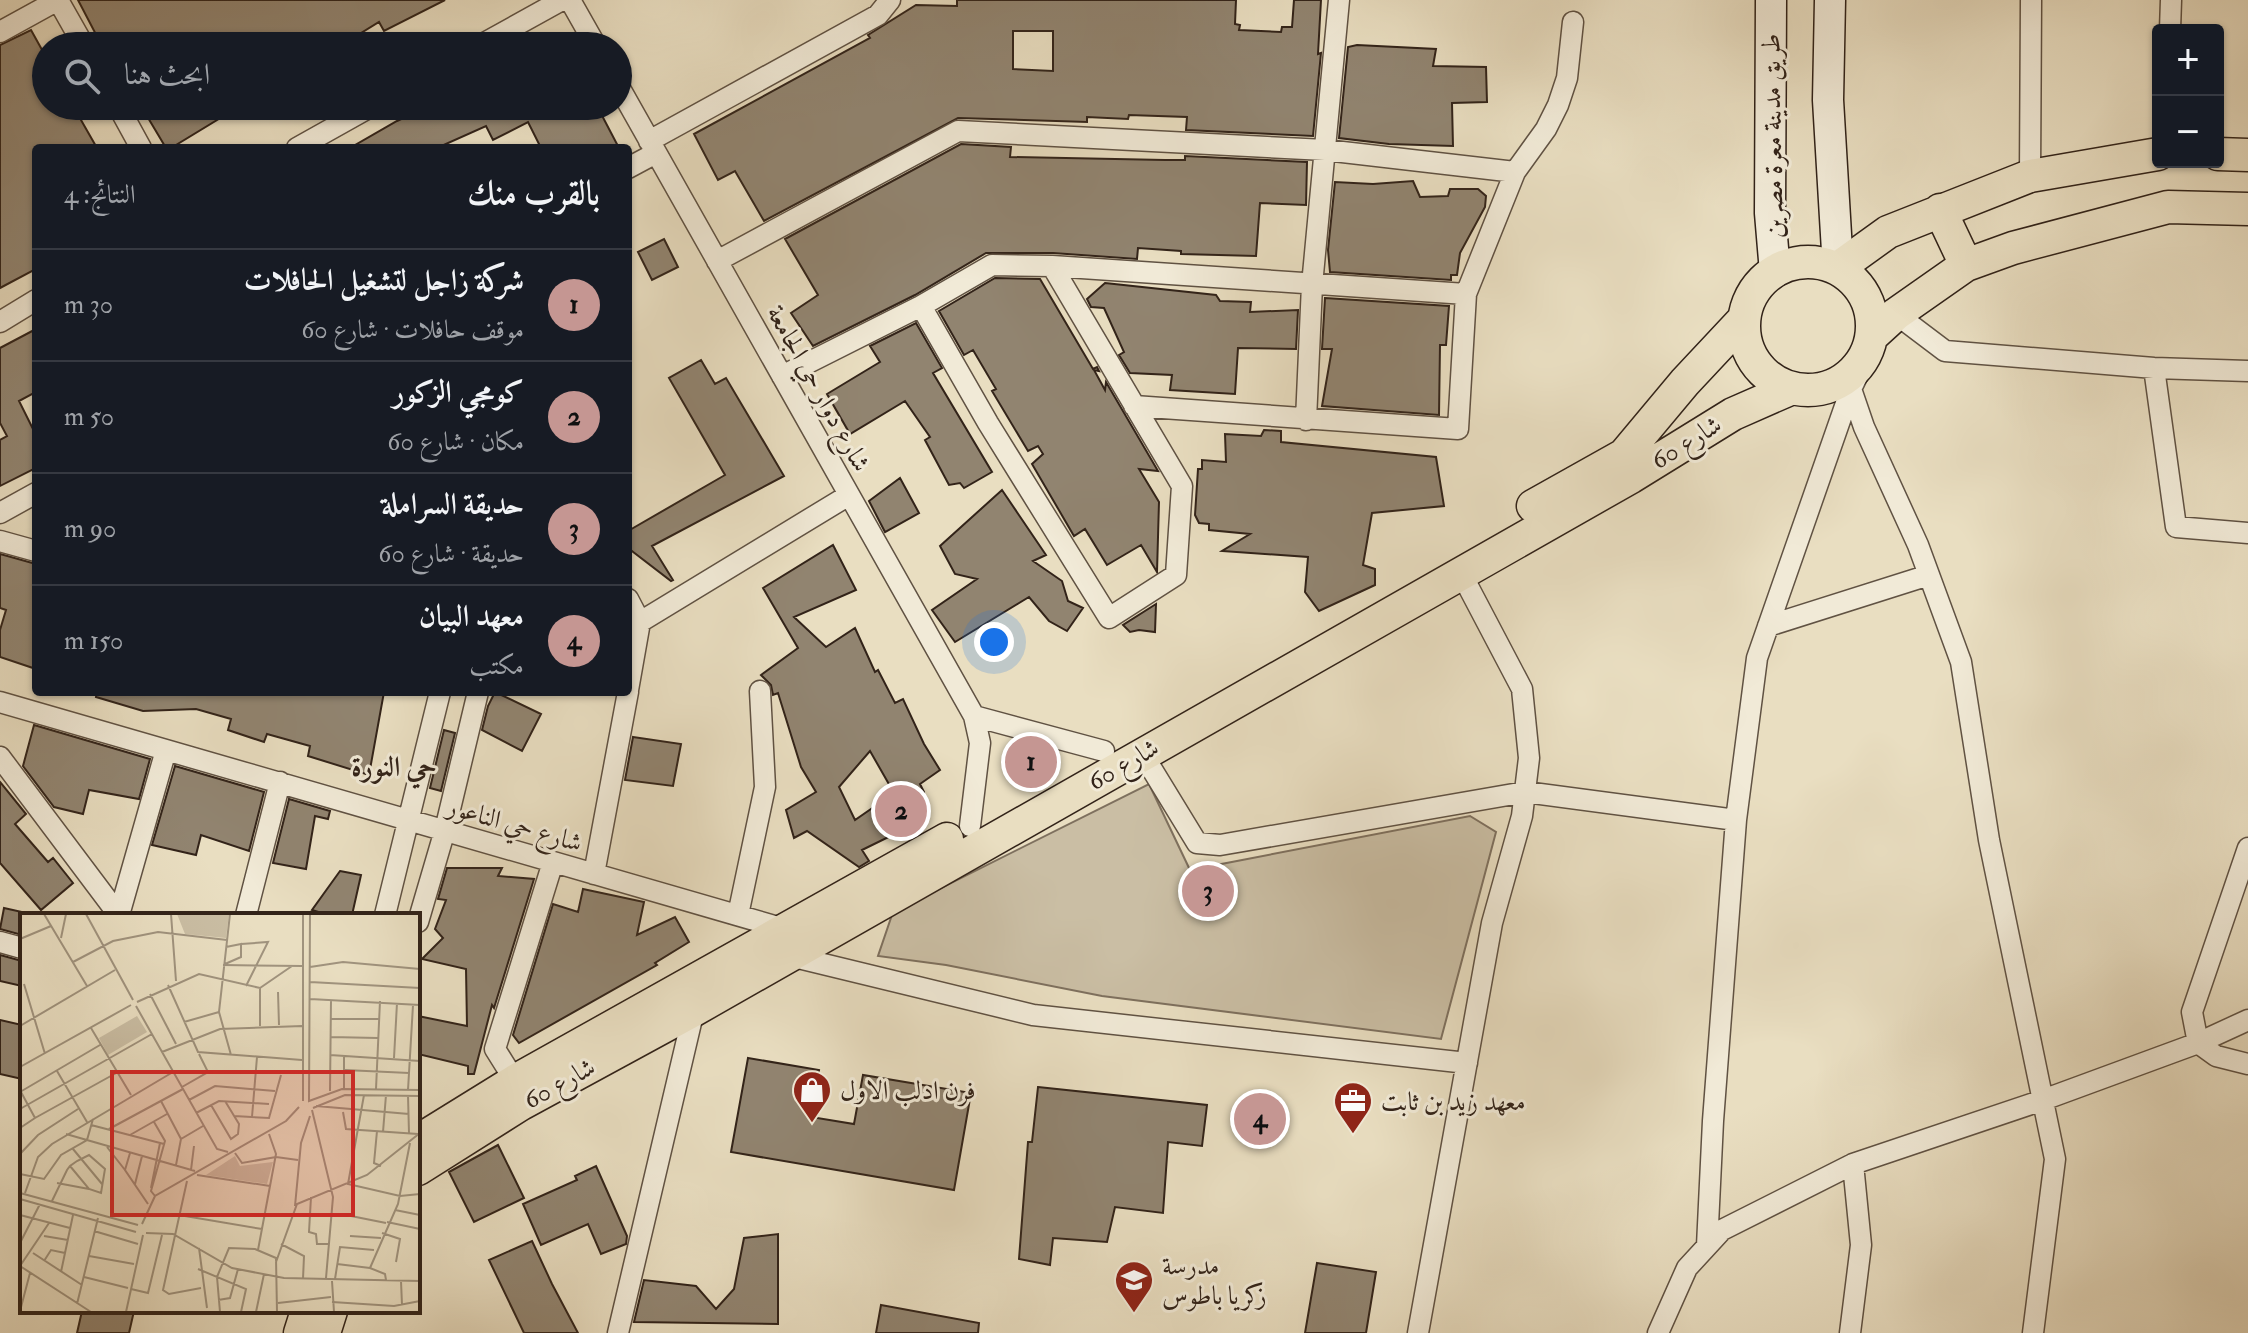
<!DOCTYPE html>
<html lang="ar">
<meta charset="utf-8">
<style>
:root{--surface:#171b24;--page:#20242c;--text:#f1f3f6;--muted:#9ea1a6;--line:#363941;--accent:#c59692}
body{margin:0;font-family:"IM FELL Double Pica",Amiri,serif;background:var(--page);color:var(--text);direction:rtl}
.controls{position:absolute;right:24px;top:24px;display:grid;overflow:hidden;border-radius:8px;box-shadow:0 2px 6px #0004}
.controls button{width:72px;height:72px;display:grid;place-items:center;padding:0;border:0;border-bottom:2px solid var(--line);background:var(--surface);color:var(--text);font:40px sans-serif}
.you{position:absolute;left:994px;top:642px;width:28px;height:28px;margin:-20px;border:6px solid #fff;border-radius:50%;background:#1a73e8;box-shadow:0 0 0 12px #1a73e833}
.badge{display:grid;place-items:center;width:52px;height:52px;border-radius:50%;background:var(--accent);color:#111;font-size:26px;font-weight:700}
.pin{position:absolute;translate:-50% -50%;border:4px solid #fff;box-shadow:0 2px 8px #0006}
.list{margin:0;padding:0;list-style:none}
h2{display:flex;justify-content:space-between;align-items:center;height:104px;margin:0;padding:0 32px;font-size:34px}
h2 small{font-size:26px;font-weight:400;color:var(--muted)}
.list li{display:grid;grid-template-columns:52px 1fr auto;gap:24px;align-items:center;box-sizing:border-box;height:112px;padding:0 32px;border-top:2px solid var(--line)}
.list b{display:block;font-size:30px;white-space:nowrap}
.list p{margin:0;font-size:26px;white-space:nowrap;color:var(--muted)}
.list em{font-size:26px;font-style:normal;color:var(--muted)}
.icon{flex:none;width:44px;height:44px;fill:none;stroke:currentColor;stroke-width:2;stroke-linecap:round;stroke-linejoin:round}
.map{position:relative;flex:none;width:2248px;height:1333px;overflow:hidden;direction:ltr}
.search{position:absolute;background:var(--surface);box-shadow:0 2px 6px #0004;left:32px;top:32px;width:600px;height:88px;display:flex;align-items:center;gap:20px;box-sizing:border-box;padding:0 28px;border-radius:44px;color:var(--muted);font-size:30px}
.panel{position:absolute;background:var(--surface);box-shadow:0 2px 6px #0004;left:32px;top:144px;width:600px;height:552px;border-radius:8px;direction:rtl}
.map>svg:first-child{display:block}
</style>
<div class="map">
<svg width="2248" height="1333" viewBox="0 0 2248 1333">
<rect width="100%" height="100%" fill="#e9dec1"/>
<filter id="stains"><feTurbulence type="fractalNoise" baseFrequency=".0025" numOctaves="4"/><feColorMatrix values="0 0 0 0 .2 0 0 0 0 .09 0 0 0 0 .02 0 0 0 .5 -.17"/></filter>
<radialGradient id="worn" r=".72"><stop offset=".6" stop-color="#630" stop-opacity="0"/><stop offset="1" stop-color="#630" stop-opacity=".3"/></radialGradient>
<path fill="#cabea4" stroke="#7e705e" stroke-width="2" d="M1149,784L1190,870L1470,816L1496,832L1441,1039L1102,996L946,965L878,956L893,912Z"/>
<path fill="#918470" stroke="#322319" stroke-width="2" fill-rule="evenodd" d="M78,0H445L384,31L379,22L340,46H102Z
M957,0H1236L1235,24L1240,25L1239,30L1281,32L1282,27H1292L1294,0H1321L1318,54L1321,53L1313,136L1186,130L1187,117L1129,115L1128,119L1087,117V122L958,118L764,221L735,171L718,180L694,134L870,38L868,35L916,5L957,6ZM1013,31H1053V71L1013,69Z
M31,30L46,57V106H73L97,148H36V269L0,288V45Z
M1357,45L1436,49L1433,66L1486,67L1487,102L1452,103L1453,146L1389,144L1339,138L1348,47Z
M141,106H240L171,148H166Z
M429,106H597L619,148H541L528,122L493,140L486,126L437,148H350L397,121Z
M961,144L1011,147L1010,157L1165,160H1185V156L1307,162L1306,205L1260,203L1256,256L1181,254V251L1138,248L1137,259L1053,253H986L915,295L813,346L791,313L818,295L785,239Z
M1413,181L1420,197L1448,196L1450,189H1478L1486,196L1485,207L1460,253L1457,275H1451V280L1330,272L1328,250L1335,182L1373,184Z
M664,239L678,267L652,280L638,252Z
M995,278L1040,279L1093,369L1097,367L1099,371L1094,370L1105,390L1106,382L1158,471L1139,469L1159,502L1157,572L1141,545L1107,565L1085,529L1074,536L1032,464L1043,454L1038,446L1028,451L992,391L996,389L973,350L964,355L939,311Z
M1105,283L1216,295L1220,301L1251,302L1250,312L1298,310L1296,349L1238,348L1235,394L1170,390L1172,375L1130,373L1119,355L1124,352L1104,308L1091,307L1087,299Z
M1325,298L1449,306L1446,345H1440L1439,415L1322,406L1332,349H1322Z
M916,323L942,368L933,373L992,472L964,488L960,483L949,485L925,440L930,437L905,401L850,434L827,394L880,362L870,346Z
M36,329V392L19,401L36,435V468L0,486V440L7,436L0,423V348Z
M701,360L715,384L726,378L784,476L652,546L673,580L671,581L628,548V531L725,475L669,378Z
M1264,430L1281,431V442L1436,457L1444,506L1372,513L1363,565L1375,569V585L1319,611L1305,592L1308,557L1222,551L1250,534L1209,530V524L1199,523L1195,515L1198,469H1202V460L1226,462L1225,434L1261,436Z
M900,478L919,513L885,532L869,501Z
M1002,490L1046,555L1033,561L1062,581L1068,601L1083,608L1067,631L1049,621L1029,597L955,642L932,610L977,579L955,574L940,546Z
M833,545L856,590L794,617L826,647L855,628L875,672L878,670L895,703L903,699L924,744L940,770L920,784L924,792L911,826L862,850L869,861L859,867L807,831L794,838L786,810L816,792L801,767L778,693L773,695L771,685L761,675L798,648L763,588ZM870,751L894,793L855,820L839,787Z
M0,554L36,564V669L0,657V630L6,610L0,608Z
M1156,604L1155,632L1139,630L1130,632L1123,625Z
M97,692H384L369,775L308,756L310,746L267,734L264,742L228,730L231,719L196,709L143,711L96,697Z
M495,692L541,714L522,751L482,730L488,706Z
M34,725L150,759L139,799L89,790L83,814L54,807L23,766Z
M444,730L455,733L441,791L430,788Z
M633,737L681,744L673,786L625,780Z
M175,766L264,792L249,851L201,835L196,855L152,845Z
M0,782L26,814L15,824L48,862L53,858L73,883L41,910L0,863Z
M289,799L330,811L328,819L315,816L306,869L273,863Z
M447,868H502L498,876L534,879L494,1008L492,1005L474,1074H468V1066L418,1054V1016L467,1026L466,969L422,959L443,938L435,929L446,900L438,899Z
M340,871L361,875L352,915H328L312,910Z
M583,889L644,902L637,935L675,917L689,942L655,963L657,965L519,1043L513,1035L553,904L578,912Z
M4,908L22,912V935L0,929Z
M0,955L22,961V986L0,981Z
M0,1020L22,1025V1079L0,1074Z
M748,1058L819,1070L811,1117L854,1124L863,1075L971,1093L954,1190L731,1152Z
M1038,1087L1207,1105L1202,1146L1168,1142L1163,1213L1115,1207L1107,1242L1053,1238L1050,1265L1019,1259L1028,1142H1032Z
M498,1145L524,1198L474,1222L449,1172Z
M596,1166L627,1236L626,1244L601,1254L588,1224L541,1245L523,1204L577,1180L575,1176Z
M778,1234V1324L634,1322L644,1280L696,1286L716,1309L734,1289L744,1238Z
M532,1241L552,1284L578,1333H524L489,1260Z
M1317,1263L1376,1272L1366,1333H1305Z
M881,1305L979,1323L978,1333H876Z
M82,1311H134L129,1333H77Z"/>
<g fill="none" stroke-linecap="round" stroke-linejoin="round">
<defs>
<path id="street" d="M58,0L84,46
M570,0L596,46
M2170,30L2171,0
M0,32L58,0
M479,46L562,0
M618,85L974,716L1104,751
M118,106L141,148
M649,141L878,15L890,0
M297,148L372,106
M628,168L656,153
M2030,176L2031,0
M717,261L958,131L1325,150L1515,172
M921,306L988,423L1109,618L1176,575L1182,486L1052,266
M1896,314L1945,351L2154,368L2248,371
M0,322L36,300
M1867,356L1851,389L1864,427L1918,545L1961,662L1989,840L2055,1159L2033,1333
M2154,368L2176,527L2248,533
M782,376L921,306L992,265L1052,266L1466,294
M1134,406L1458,429L1466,294L1515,172L1546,129L1558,105L1567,78L1573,22
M1306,420L1312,285L1339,0
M0,513L36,493
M0,541L36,551
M628,599L640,622L628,690
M640,622L849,495
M1768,626L1929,575
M0,702L785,929
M1142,753L1197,843L1220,845L1525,792L1736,820
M0,757L118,914
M970,826L980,743L974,716
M2248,848L2192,1012L2198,1043L2216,1056L2248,1064
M594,874L628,692
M119,915L166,750
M246,915L280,782
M385,915L440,692
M738,915L765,787L760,691
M418,922L445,830L478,692
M0,942L22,948
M786,955L1033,1015L1467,1063
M515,1081L495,1049L553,862
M1707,1246L1713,1121L1736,820L1757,658L1851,389
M618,1333L694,1010
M1418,1333L1492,923L1522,816L1529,758L1522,689L1461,573
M1658,1333L1687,1268L1722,1230L1853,1164L2043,1100L2198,1043L2248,1020
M1850,1333L1861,1245L1853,1164"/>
<path id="secondary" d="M1771,0L1770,213L1775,272
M1830,0L1828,100L1838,268"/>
<path id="primary" d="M2218,154L2248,155
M1940,210L1966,265
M1744 326a64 64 0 1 1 128 0a64 64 0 1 1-128 0Z
M1838,268L1888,232L2030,176L2158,154
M1873,335L1896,314L1966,265L2013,248L2168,207L2248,209
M1533,506L1624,455L1685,382L1744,319
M418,1141L515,1081L947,839
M418,1169L521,1104L694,1010L1631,477L1733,414L1790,389
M300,1333L307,1311
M324,1333L331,1311"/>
</defs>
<use href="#street" stroke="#605243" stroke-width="23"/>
<use href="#secondary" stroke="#322319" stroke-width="33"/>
<use href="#primary" stroke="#322319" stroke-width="35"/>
<use href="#street" stroke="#f1ead7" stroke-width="20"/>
<use href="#secondary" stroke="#f1ead7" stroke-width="30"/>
<use href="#primary" stroke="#e9dec1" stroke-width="32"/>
</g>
<defs>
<symbol id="shop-pin" viewBox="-11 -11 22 30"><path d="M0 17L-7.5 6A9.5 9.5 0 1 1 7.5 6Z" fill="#8f2418" stroke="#f1ead7"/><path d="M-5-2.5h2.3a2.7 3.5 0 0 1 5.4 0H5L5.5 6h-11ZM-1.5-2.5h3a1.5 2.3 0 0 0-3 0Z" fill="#fff"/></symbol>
<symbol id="office-pin" viewBox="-11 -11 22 30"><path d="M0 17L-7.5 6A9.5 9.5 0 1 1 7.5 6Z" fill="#8f2418" stroke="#f1ead7"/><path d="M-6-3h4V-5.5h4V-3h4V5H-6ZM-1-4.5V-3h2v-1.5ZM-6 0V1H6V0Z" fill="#fff"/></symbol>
<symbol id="school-pin" viewBox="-11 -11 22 30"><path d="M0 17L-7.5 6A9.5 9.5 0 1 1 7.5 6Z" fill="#8f2418" stroke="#f1ead7"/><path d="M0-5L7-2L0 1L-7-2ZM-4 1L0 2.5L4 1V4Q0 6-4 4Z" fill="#fff"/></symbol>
</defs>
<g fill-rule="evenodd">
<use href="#shop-pin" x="790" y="1068" width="44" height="60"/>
<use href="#office-pin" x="1331" y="1079" width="44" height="60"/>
<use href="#school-pin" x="1112" y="1258" width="44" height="60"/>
</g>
<g text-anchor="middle" stroke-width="6" stroke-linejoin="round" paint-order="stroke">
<g font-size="26" fill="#322319" stroke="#f1ead7">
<text transform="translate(1772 136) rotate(-91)" y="9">طريق مدينة معرة مصرين</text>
<text transform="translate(819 388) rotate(61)" y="9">شارع دوار حي الجامعة</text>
<text transform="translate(1686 442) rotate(-32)" y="9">شارع 60</text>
<text transform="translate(1123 764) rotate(-30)" y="9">شارع 60</text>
<text transform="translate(515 824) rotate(16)" y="9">شارع حي الناعور</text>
<text transform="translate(559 1083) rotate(-29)" y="9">شارع 60</text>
</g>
<g font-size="26" fill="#322319" stroke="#f1ead7" text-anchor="start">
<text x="840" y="1099">فرن ادلب الاول</text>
<text x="1381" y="1110">معهد زيد بن ثابت</text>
<text x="1162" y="1274">مدرسة<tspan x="1162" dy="30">زكريا باطوس</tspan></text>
</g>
<g font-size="28" font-weight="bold" fill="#322319" stroke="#f1ead7">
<text x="394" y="776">حي النورة</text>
</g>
</g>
<g transform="translate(20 913)">
<rect width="400" height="400" fill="#e9dec1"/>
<path d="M157,1H209L206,25L165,21ZM117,103L127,119L88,142L79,125ZM215,243L220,253L253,249L247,271L186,262Z" fill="#cabea4"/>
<path fill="none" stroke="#a0937e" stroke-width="2" d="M24,1L67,73M66,1L113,87M151,1L156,68M210,1L199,99L211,142M283,1V188M290,1L289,188L322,176L400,177M41,25L46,1M0,26L31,13M221,31L248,29L226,73M53,49L93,28L138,19L207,27M205,51L221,44V31L206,34M203,52L282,53M290,54L323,49L400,56M290,69L400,75M4,71L25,141M148,72L178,139L282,147M258,79L259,112M130,81L156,131M290,86L400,92M117,89L179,61L240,75L272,53M116,93L197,236L208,239M310,106H359M164,109L199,99M0,113L95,57M240,113V75M71,115L111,182M310,124L358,125M142,139L200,116L282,113M310,142L400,148M374,145L377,90M0,154L111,92M325,157L389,160M37,158L67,209M162,174L188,159L179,141M324,176V142M356,176L360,88M388,177L393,92M310,178L311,87M0,179L80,132M344,182L328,271L380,283L400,281M388,183L389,220M169,187L195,173L255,178M141,188L161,226L156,252M191,192L211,226L218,221L219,211L205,188M296,193L389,201M293,195L325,182L400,183M0,196L132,121M292,197L313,284L306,365M323,199L326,216L398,221M176,200L199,188L249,191M214,203L249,205L261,162M232,204L237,144M15,205L98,159M134,209L145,228L131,278L135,283M71,212L144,231M0,215L15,205L1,179M89,216L163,176M357,218L354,250L361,253M363,219L366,182M46,221L175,258M110,222L147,201M161,226L183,213M87,234L105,257M53,236L82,271M110,240L105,257L128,291M215,240L222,250L256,244L278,247M0,241L18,222L58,196M171,257L174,233M0,261L24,266L41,242L67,227L73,206M177,262L250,273M167,268L143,377L149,381L181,375M37,270L69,276M115,271L122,243M131,275L140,230M0,280L118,312M5,280L18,244L32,231L153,159M291,284L289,319L296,321L297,331H308M0,286L116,319M32,288L47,257L50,253L57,248L69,242L85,256L81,280L69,276L50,253M275,293L281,230L290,203M375,297L400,302M0,302L50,315M159,302L242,316M331,303L366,310M367,309L400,316M122,311L135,283L266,208L279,194M74,318L118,331M126,320L153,321L212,355L264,365L400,368M362,320L380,326L376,349M24,323L48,327M330,323L361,325M0,330L20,291M261,331L284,343L283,366M179,335L187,395M238,337L256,241L249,221M13,340L62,372M69,343L114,351M24,348L31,337L45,340M256,349L277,291L347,262L400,220M317,351L350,355L365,361L366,367M0,353L71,399M0,353L29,310M350,355L378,291L390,230M178,356L226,376L221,399M41,359L53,302M64,364L108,375M315,366L320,334L354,337M312,368L314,399M381,368L382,392M111,376L128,380L142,322M198,387L210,385L218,356M312,389L374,393L400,388M258,390L311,384M57,391L78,305M0,398L10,360M106,399L123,322M200,399L197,364L209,335L235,336L256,345L257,399H210M236,399L244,361"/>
<path fill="#d62828" fill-opacity="0.15" stroke="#d62828" stroke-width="4" d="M92,159H333V302H92Z"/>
<rect width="400" height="400" fill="none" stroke="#322319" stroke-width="4"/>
</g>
<rect width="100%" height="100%" filter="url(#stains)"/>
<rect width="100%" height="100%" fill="url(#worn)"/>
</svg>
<div class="controls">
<button>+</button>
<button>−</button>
</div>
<div class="you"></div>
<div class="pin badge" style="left:1031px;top:762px">1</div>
<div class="pin badge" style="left:901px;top:811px">2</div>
<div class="pin badge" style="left:1208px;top:891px">3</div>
<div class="pin badge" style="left:1260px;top:1119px">4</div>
<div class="search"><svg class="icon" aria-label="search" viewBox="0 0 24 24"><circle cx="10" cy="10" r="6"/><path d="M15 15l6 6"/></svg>ابحث هنا</div>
<section class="panel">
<h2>بالقرب منك<small>النتائج: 4</small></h2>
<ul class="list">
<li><span class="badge">1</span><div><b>شركة زاجل لتشغيل الحافلات</b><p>موقف حافلات · شارع 60</p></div><em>30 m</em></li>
<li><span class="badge">2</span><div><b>كومجي الزكور</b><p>مكان · شارع 60</p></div><em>50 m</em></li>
<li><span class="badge">3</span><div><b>حديقة السراملة</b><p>حديقة · شارع 60</p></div><em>90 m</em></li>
<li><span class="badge">4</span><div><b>معهد البيان</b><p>مكتب</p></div><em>150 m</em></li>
</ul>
</section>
</div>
